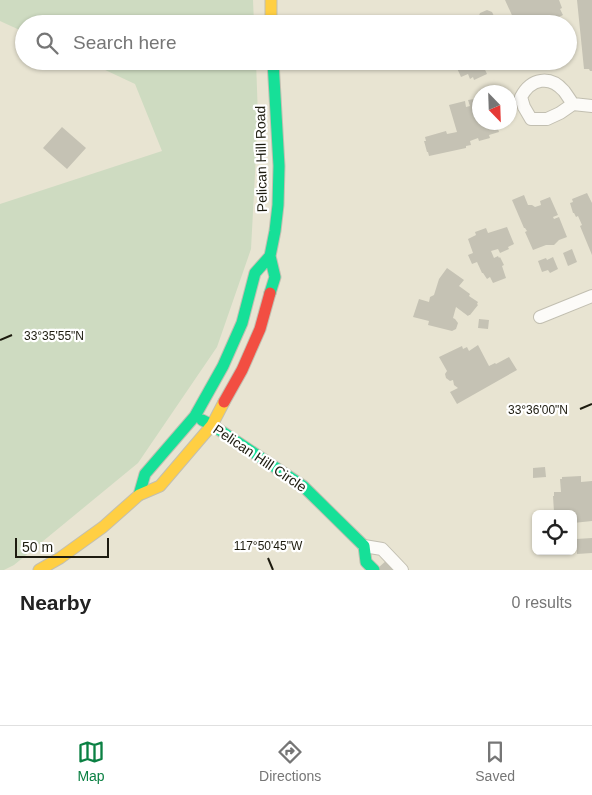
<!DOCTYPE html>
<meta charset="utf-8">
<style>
:root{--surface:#fff;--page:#f6f6f6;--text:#222;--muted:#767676;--line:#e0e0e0;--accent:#0b8043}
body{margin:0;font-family:Arial,sans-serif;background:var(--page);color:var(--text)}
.controls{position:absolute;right:15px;bottom:15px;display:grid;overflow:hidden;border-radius:8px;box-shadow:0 1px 4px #0004}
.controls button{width:45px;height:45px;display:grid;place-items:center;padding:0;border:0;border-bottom:1px solid var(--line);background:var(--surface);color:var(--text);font:25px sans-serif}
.compass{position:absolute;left:472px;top:85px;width:45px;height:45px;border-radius:50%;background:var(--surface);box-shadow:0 1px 4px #0004;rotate:157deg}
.scale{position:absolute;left:15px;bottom:12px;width:94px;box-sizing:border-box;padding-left:5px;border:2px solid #1d1b0f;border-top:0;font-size:14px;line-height:18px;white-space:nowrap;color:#1d1b0f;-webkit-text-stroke:4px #fff;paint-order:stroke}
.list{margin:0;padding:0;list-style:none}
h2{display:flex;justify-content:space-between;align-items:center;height:65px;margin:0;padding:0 20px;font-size:21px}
h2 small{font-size:16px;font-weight:400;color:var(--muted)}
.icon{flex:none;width:28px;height:28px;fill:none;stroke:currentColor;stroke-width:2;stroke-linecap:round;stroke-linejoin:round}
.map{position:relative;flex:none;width:592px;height:570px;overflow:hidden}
.search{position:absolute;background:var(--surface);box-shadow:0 1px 4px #0004;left:15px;right:15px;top:15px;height:55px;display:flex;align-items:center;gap:12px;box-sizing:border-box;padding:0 18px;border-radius:28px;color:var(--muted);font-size:19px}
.sheet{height:155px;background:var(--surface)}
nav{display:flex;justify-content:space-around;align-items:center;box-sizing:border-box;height:70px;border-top:1px solid var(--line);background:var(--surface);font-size:14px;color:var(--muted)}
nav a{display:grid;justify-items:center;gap:2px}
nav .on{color:var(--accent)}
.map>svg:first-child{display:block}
</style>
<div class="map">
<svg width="592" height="570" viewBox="0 0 592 570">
<rect width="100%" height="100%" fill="#e8e4d2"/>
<path fill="#cedbc1" d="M0,0H253L254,24H24V32L0,21Z
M86,61H256L258,117L251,249L217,347L138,463L14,565L4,570H0V204L162,151L135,84Z"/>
<path fill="#c5c2b4" d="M505,0H559L562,8L560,9L563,15L557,18L560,24H516Z
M577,0H592V71H590L589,69H584Z
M487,10L492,12L497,22H495L496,24H481L478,18L480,13Z
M462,61H481L487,74L474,80L473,77L470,79L468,74L461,77L456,66L463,63Z
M501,61H513L503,66Z
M480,98V122H487V125L496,122L499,132L489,135L490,138L479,141L478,138L470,141L471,145L466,146V148L429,156L428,152H427L424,141H426L425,137L446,131L447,134L457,132L449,105L465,101L466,107L470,106L468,100Z
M62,127L86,148L67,169L43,148Z
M587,193L592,203V255L580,226L582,225L578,216L576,217L574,213H573L570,203L573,202L572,199Z
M524,195L528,205H532L535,207L541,205L540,201L550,197L558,215L553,217L554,219L559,217L567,237L559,240L554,245H546L533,250L525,232L527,231L525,228H524L512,200Z
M507,227L514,244L508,247L509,249L500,253L498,249L491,251L494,258L498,256L499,258L500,257L504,265L502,266L506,278L493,283L490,277L487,279L483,273H482L477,262L472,264L468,255L473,253L468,239L476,235L475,232L486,228L488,233Z
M572,249L577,262L568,266L563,253Z
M553,257L558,269L550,273L548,270L542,272L538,261L546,258L547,260Z
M447,268L464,280L459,286L470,294L469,296L478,302L477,304L478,305L470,315H469L468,316L456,307L453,318L455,319L458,323L456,329L452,331L428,325L429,321L413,317L419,299L429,302L430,297L434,295L439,279Z
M479,319L489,320L488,329L478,328Z
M478,345L489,366L495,363L496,364L509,357L517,370L457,404L450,392L458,388L454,385L453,380L450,381L446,378L445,374L447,371L439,357L462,346L463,349L467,347L469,351Z
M545,467L546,477L533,478V468Z
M581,476V482L592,481V521L573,523V514H556V512H554L553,496H554V492H561L560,479H562V477Z
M592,538V553L577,554L576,539Z
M387,560L394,569L393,570H380L378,568Z"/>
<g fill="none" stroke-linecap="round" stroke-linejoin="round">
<defs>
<path id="street" d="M573,104C570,100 567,95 564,91C550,75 531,78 521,97L524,107L531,119H547L560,113L573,104L592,106
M540,317L592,296
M364,546L382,549L402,570"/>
<path id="fast" d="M270,293L275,277L270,256L275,231L278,205L279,166L273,61
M202,420L212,425L303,486L364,546L366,562L374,570
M139,495L145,474L195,416L223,366L242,323L255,273L270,256"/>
<path id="slow" d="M271,0V24
M39,570L60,558L103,527L139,495L160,486L212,425L224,402"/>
<path id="jam" d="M224,402L242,370L260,329L270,293"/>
</defs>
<use href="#street" stroke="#c2bfb1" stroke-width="14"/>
<use href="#fast" stroke="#c2bfb1" stroke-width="13"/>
<use href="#slow" stroke="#c2bfb1" stroke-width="13"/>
<use href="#jam" stroke="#c2bfb1" stroke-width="13"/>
<use href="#street" stroke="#fcfbf8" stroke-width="12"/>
<use href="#fast" stroke="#16e098" stroke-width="11"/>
<use href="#slow" stroke="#ffcf43" stroke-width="11"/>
<use href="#jam" stroke="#f24e42" stroke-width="11"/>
</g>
<path fill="none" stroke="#1d1b0f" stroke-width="2" d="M0,340L12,335M580,409L592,404M268,558L273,570"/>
<g text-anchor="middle" stroke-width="4.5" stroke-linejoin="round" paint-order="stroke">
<g font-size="14" fill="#1d1b0f" stroke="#fff">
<text transform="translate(261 159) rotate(-91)" y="5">Pelican Hill Road</text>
<text transform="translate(260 458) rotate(34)" y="5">Pelican Hill Circle</text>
</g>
</g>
<g font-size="12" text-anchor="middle" fill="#1d1b0f" stroke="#fff" stroke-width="4.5" stroke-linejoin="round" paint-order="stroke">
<text x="54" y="340">33°35'55"N</text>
<text x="538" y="414">33°36'00"N</text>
<text x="268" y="550">117°50'45"W</text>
</g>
</svg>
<div class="controls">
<button><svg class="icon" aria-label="locate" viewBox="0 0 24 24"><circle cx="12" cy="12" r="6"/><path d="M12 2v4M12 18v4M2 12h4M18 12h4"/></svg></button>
</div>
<svg class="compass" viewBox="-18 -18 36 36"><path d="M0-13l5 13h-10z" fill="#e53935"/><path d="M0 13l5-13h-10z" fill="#767676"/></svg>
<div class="scale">50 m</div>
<div class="search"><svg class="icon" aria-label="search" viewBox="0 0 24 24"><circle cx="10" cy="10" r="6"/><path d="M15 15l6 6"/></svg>Search here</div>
</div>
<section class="sheet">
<h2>Nearby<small>0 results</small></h2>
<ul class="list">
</ul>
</section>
<nav>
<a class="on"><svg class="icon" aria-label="map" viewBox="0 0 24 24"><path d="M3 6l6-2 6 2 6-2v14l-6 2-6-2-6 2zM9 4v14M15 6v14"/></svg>Map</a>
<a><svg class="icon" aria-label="directions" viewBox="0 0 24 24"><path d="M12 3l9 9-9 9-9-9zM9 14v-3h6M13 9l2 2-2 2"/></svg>Directions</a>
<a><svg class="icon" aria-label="saved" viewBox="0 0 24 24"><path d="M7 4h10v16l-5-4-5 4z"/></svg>Saved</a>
</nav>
